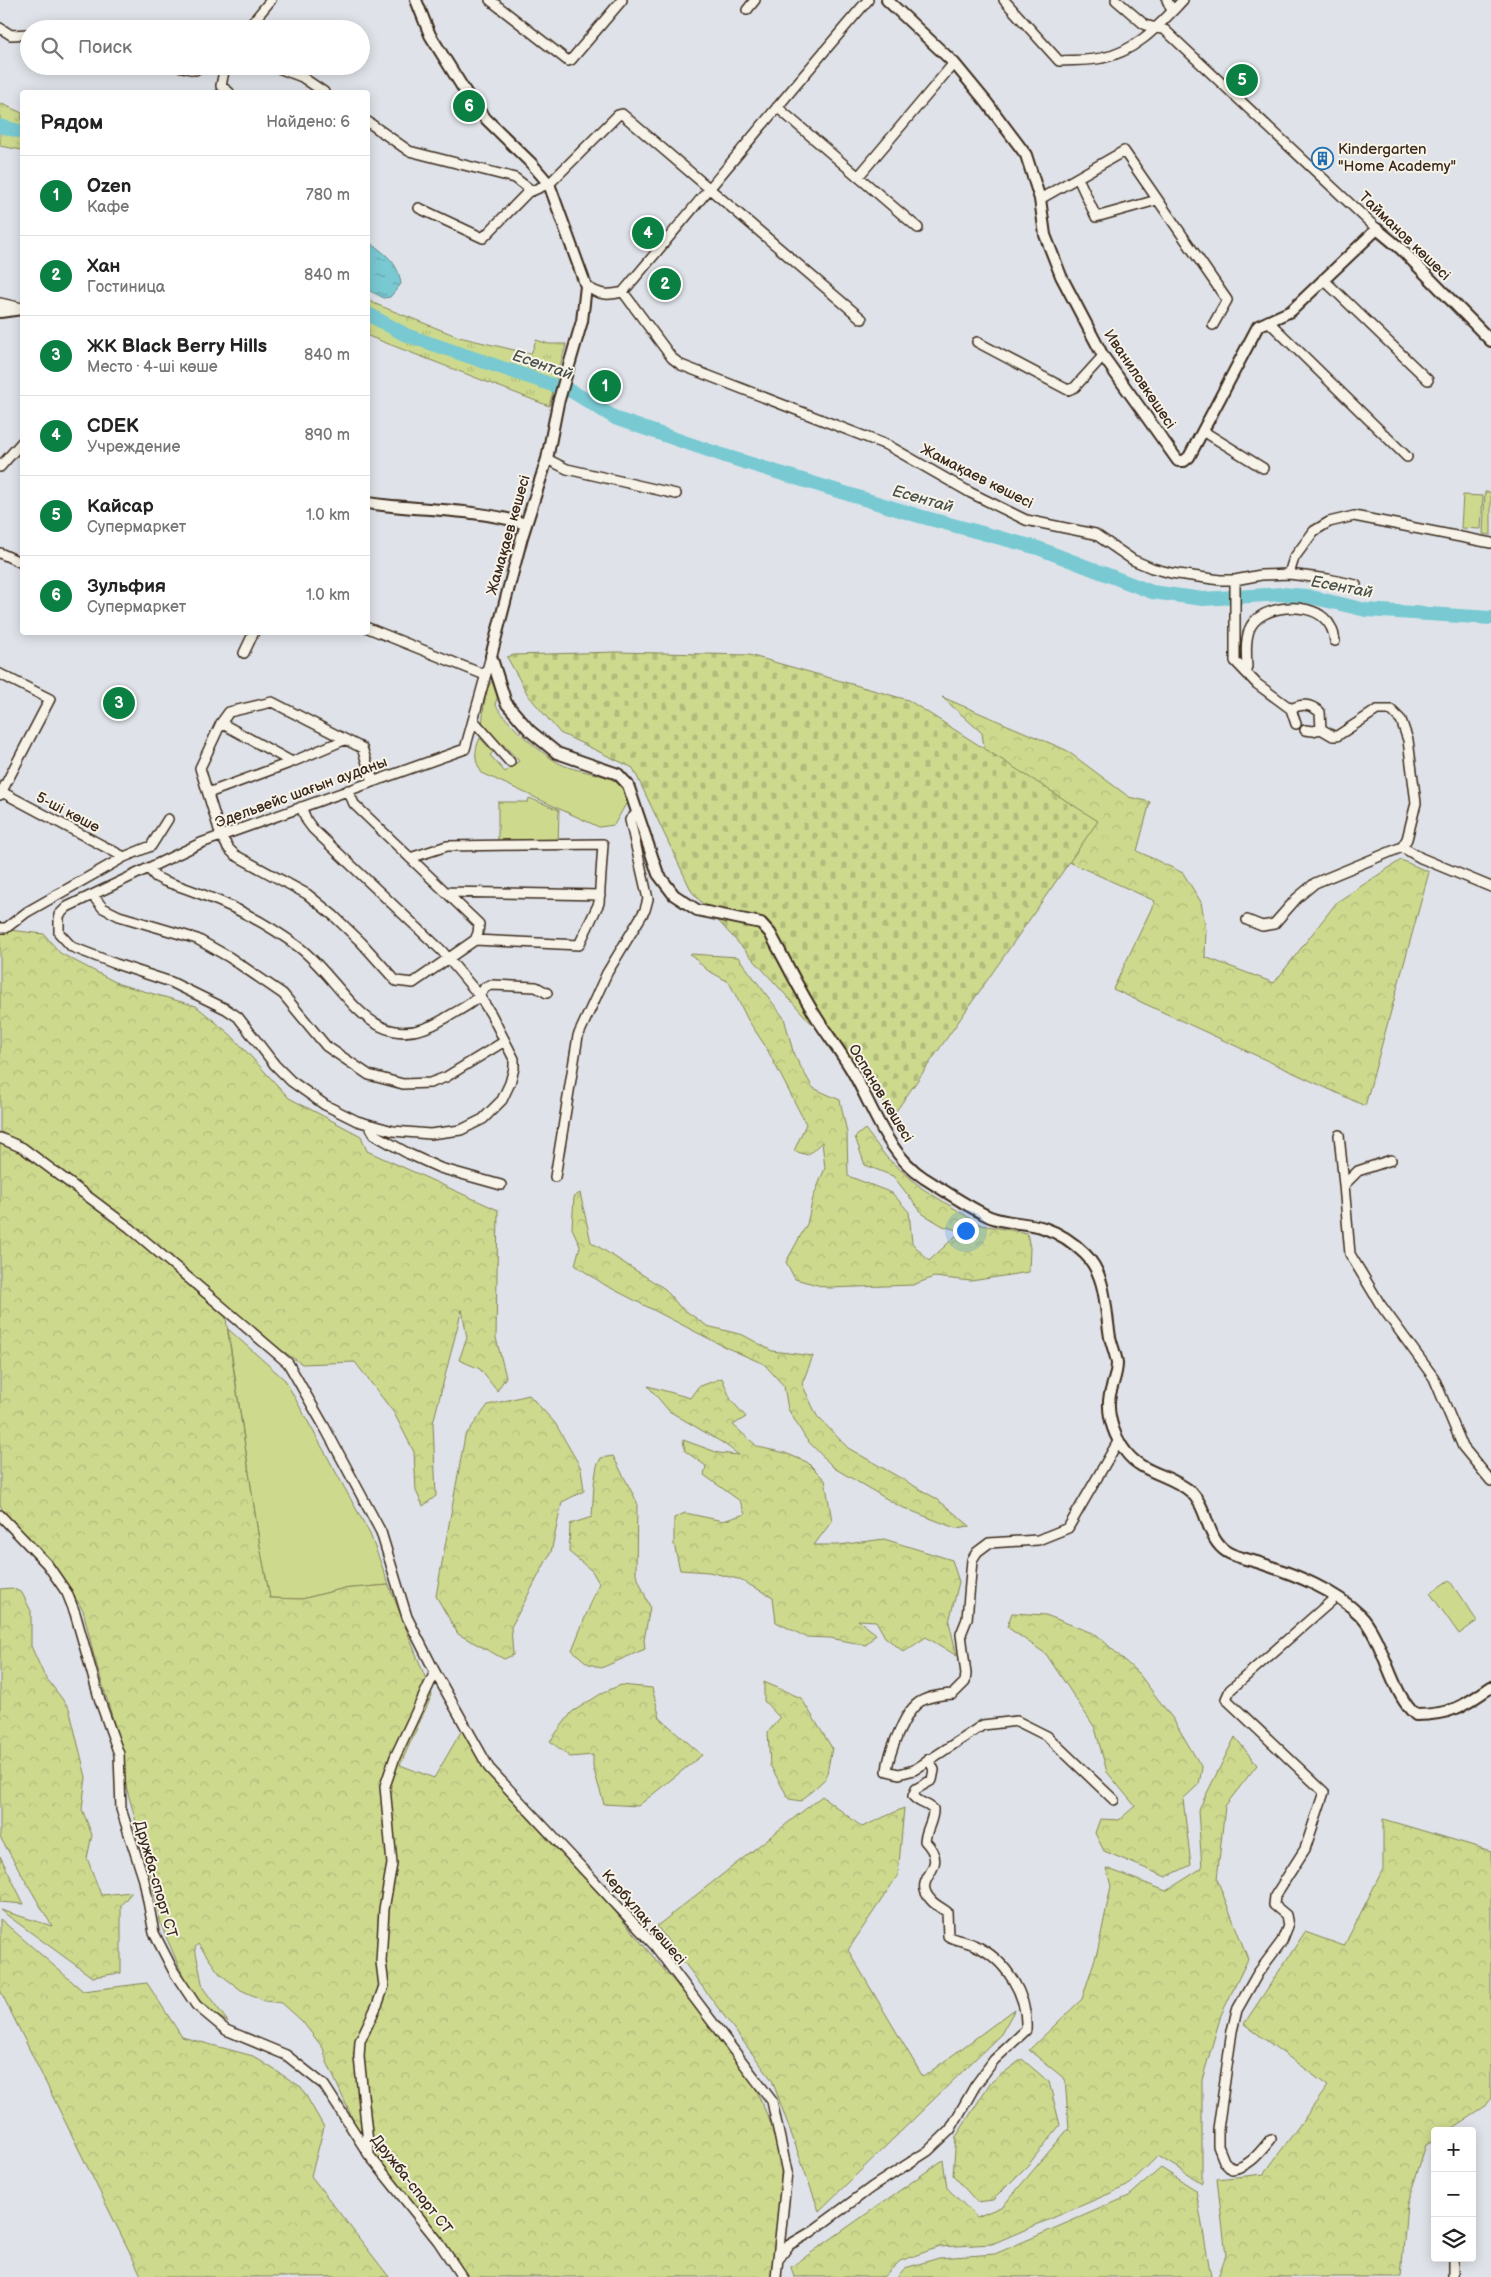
<!DOCTYPE html>
<html lang="ru">
<meta charset="utf-8">
<style>
:root{--surface:#fff;--page:#f2f2f2;--text:#222;--muted:#767676;--line:#e0e0e0;--accent:#0b8043}
body{margin:0;font-family:"Balsamiq Sans",sans-serif;background:var(--page);color:var(--text)}
.controls{position:absolute;right:15px;bottom:15px;display:grid;overflow:hidden;border-radius:5px;box-shadow:0 2px 12px #0003}
.controls button{width:45px;height:45px;display:grid;place-items:center;padding:0;border:0;border-bottom:1px solid var(--line);background:var(--surface);color:var(--text);font:25px sans-serif}
.you{position:absolute;left:965px;top:1230px;width:18px;height:18px;margin:-12px;border:4px solid #fff;border-radius:50%;background:#1a73e8;box-shadow:0 0 0 8px #1a73e833}
.badge{display:grid;place-items:center;width:32px;height:32px;border-radius:50%;background:var(--accent);color:#fff;font-size:16px;font-weight:700}
.pin{position:absolute;translate:-50% -50%;border:2px solid #fff;box-shadow:0 1px 5px #0006}
.list{margin:0;padding:0;list-style:none}
h2{display:flex;justify-content:space-between;align-items:center;height:65px;margin:0;padding:0 20px;font-size:21px}
h2 small{font-size:16px;font-weight:400;color:var(--muted)}
.list li{display:grid;grid-template-columns:32px 1fr auto;gap:15px;align-items:center;box-sizing:border-box;height:80px;padding:0 20px;border-top:1px solid var(--line)}
.list b{display:block;font-size:19px;white-space:nowrap}
.list p{margin:0;font-size:16px;white-space:nowrap;color:var(--muted)}
.list em{font-size:16px;font-style:normal;color:var(--muted)}
.icon{flex:none;width:28px;height:28px;fill:none;stroke:currentColor;stroke-width:2;stroke-linecap:round;stroke-linejoin:round}
.map{position:relative;flex:none;width:1491px;height:2277px;overflow:hidden}
.search{position:absolute;background:var(--surface);box-shadow:0 2px 12px #0003;left:20px;top:20px;width:350px;height:55px;display:flex;align-items:center;gap:12px;box-sizing:border-box;padding:0 18px;border-radius:28px;color:var(--muted);font-size:19px}
.panel{position:absolute;background:var(--surface);box-shadow:0 2px 12px #0003;left:20px;top:90px;width:350px;height:545px;border-radius:5px}
.map>svg:first-child{display:block}
</style>
<div class="map">
<svg width="1491" height="2277" viewBox="0 0 1491 2277">
<defs>
<pattern id="forest-crowns" width="20" height="18" patternUnits="userSpaceOnUse" patternTransform="scale(1.25)"><rect width="20" height="18" fill="#cdda8e"/><path d="M2 6a3 3 0 1 1 6 0M12 15a3 3 0 1 1 6 0" fill="none" stroke="#b1bb7a"/></pattern>
<pattern id="cemetery-stones" width="16" height="16" patternUnits="userSpaceOnUse" patternTransform="scale(1.25)"><rect width="16" height="16" fill="#cdda8e"/><path d="M2 7V4a2 2 0 0 1 4 0v3zM10 15v-3a2 2 0 0 1 4 0v3z" fill="#b1bb7a"/></pattern>
<pattern id="park-tufts" width="24" height="20" patternUnits="userSpaceOnUse" patternTransform="scale(1.25)"><rect width="24" height="20" fill="#cdda8e"/><path d="M3 7l-1-3M5 7V3M7 7l1-3M15 17l-1-3M17 17v-4M19 17l1-3" fill="none" stroke="#b1bb7a"/></pattern>
<pattern id="water-ripples" width="26" height="14" patternUnits="userSpaceOnUse" patternTransform="scale(1.25)"><rect width="26" height="14" fill="#79c9d2"/><path d="M2 4q2-2 4 0t4 0M15 11q2-2 4 0t4 0" fill="none" stroke="#64a3aa"/></pattern>
</defs>
<rect width="100%" height="100%" fill="#dfe3e9"/>
<filter id="ink" filterUnits="userSpaceOnUse"><feTurbulence type="fractalNoise" baseFrequency=".02" numOctaves="2"/><feDisplacementMap in="SourceGraphic" scale="10" xChannelSelector="R" yChannelSelector="G"/><feConvolveMatrix kernelMatrix="1 2 1 2 8 2 1 2 1" color-interpolation-filters="sRGB"/></filter>
<g filter="url(#ink)">
<path fill="#cdda8e" stroke="#848256" d="M1485,492H1491V535L1483,534Z
M1463,495L1483,496L1481,529L1461,528Z
M494,679L499,694L495,704C507,724 536,749 557,762C574,773 610,772 622,787C625,790 626,797 627,802L614,825L599,827L482,773C474,761 474,751 480,738L493,752L490,755L505,772L519,761L503,744L499,746L482,725C484,712 483,688 494,679Z
M529,798L559,810L558,845H498V802H528Z
M228,1329L285,1380L370,1534L389,1585L341,1589L302,1599L270,1598L260,1547Z
M1449,1580L1477,1621L1459,1634L1430,1593Z"/>
<path fill="url(#forest-crowns)" stroke="#848256" d="M942,697L1066,750L1129,797L1150,802L1137,851L1183,873L1201,902L1206,930L1205,957L1274,983L1337,902L1401,860L1429,872L1365,1106L1113,989L1155,901L1034,846L1003,875L982,733Z
M0,929L44,934L60,953L119,984L196,1006L231,1035L289,1098L361,1136L367,1151L498,1210L496,1338L506,1377L497,1391L480,1369L459,1360L467,1338L462,1309L433,1423L436,1496L423,1506L416,1491L414,1452L394,1413L355,1362L302,1364L225,1312L260,1547L270,1598L302,1599L341,1589L389,1585L432,1695L400,1765L434,1778L462,1730L741,2061L750,2075L782,2150L778,2260L782,2277H458L358,2131L327,2062L323,2048L302,2021L282,2003L265,2001L241,1990L220,1974L198,1944L195,1948L203,1988L228,2022L208,2010L188,1987L161,1925L146,1856L123,1776L122,1750L94,1656L83,1610L52,1562L3,1512L0,1504Z
M690,954L738,957L784,1018L794,1055L813,1088L840,1100L847,1133L848,1176L892,1193L909,1212L912,1243L929,1261L961,1231L943,1226L923,1214L893,1176L865,1165L855,1137L865,1129L887,1158L923,1189L981,1225L1027,1233L1030,1248L1029,1272L971,1281L934,1277L913,1285L829,1288L795,1279L786,1262L807,1224L813,1198L825,1168L822,1142L808,1155L794,1151L806,1124L766,1047L748,1020L729,982L707,970Z
M580,1193L591,1242L665,1289L679,1306L707,1326L743,1335L772,1351L813,1356L802,1384L817,1416L848,1448L937,1499L970,1526L955,1528L899,1506L834,1468L806,1439L788,1409L784,1386L764,1364L725,1347L605,1285L575,1265L580,1246L572,1228L574,1197Z
M722,1378L731,1400L746,1417L733,1425L758,1447L785,1453L807,1462L825,1480L832,1521L814,1545H839L884,1539L952,1560L959,1582L949,1622L957,1656L926,1637L904,1652L885,1637L876,1621L858,1620L876,1634L866,1645L830,1638L806,1637L776,1622L773,1597L738,1579L709,1572L680,1570L674,1544V1518L685,1513L723,1521L745,1514L740,1501L704,1475L706,1466L685,1451L683,1440L719,1453L739,1455L723,1443L669,1411L648,1386L690,1398L698,1387Z
M529,1395L555,1423L581,1468L584,1491L562,1502L551,1552L511,1627L513,1655L504,1659L458,1634L436,1596L465,1436L488,1405Z
M613,1456L637,1502L636,1574L650,1607L644,1640L645,1649L601,1668L587,1663L572,1650L599,1583L592,1571L569,1552L570,1524L592,1517L594,1484L597,1466L601,1458Z
M12,1588L22,1593L31,1611V1646L44,1675L69,1708L86,1777L82,1809L92,1835L87,1858L101,1895L132,1892L121,1905V1973L92,1977L0,1910L52,1926L0,1837V1589Z
M1012,1613L1046,1615L1097,1635L1139,1674L1173,1719L1202,1768L1199,1784L1183,1799L1191,1865L1166,1877L1104,1851L1095,1833L1100,1819L1119,1820L1135,1806L1107,1772L1095,1728L1046,1654L1007,1627Z
M764,1682L801,1698L832,1748L826,1778L801,1801L789,1799L770,1765L768,1732L780,1718L764,1701Z
M621,1685L652,1688L660,1718L702,1755L638,1806L604,1804L593,1767V1755L570,1757L550,1741L572,1712L604,1692Z
M1235,1737L1257,1765L1225,1806L1217,1879L1248,1959L1221,2015L1202,2080V2183L1158,2156L1127,2186L992,2244L939,2247L900,2261L883,2277H794L791,2267L943,2160L947,2188L977,2217L1003,2206L1069,2128L1065,2079L1029,2050L1082,1999L1098,1949L1111,1886L1106,1868L1166,1891L1202,1868L1198,1811Z
M822,1796L862,1827L904,1808L898,1875L848,1950L923,2077L1015,2009L1001,2034L819,2211L772,2080L657,1926Z
M1383,1819L1491,1851V2098L1484,2108L1449,2131H1435V2140L1426,2145L1407,2204L1401,2277H1218L1226,2255L1217,2179L1264,2174L1328,2086L1244,2024L1305,1932L1344,1946L1383,1869Z
M0,1856L24,1904L0,1902Z
M0,1919L83,1991L147,1983L182,2037L253,2056L301,2087L324,2127L311,2176L389,2277H142L0,1990Z
M1022,2059L1049,2082L1060,2125L1029,2164L993,2200L977,2202L953,2175L956,2137L990,2083Z
M1161,2168L1196,2190L1211,2277H897L905,2268L939,2258L995,2254L1129,2196Z"/>
<path fill="url(#cemetery-stones)" stroke="#848256" d="M616,652L749,655L908,700L1098,821L894,1114L692,892L633,768L560,733L528,695L507,657L514,655Z"/>
<path fill="url(#park-tufts)" stroke="#848256" d="M0,103L22,113V150L0,146Z
M368,298L373,303L459,337L531,354L536,340L549,344H566L549,406L368,336Z"/>
<path fill="url(#water-ripples)" stroke="#60898a" d="M368,241C385,254 398,261 401,284L390,297L384,298L368,290Z"/>
<g fill="none" stroke-linecap="round" stroke-linejoin="round">
<path stroke="#79c9d2" stroke-width="14" d="M0,126L22,132
M368,314L406,335L573,392L617,419L725,456L919,516L1038,548L1152,592L1203,599L1282,594L1307,596L1366,610L1491,618"/>
<defs>
<path id="minor" d="M490,0L568,61L571,60L622,0
M1004,0L1059,61C1073,60 1088,61 1102,58C1136,52 1160,24 1183,0
M1116,0L1145,25L1165,30L1377,229
M1167,0L1172,11
M747,10L755,0
M0,28L11,35L29,34
M247,29L271,0
M178,66L195,70L202,66
M225,66L221,86L229,92
M273,66L302,77L324,92
M777,107L918,228
M368,122L409,151L515,178L532,191L550,183L618,115L622,114L862,319
M858,177L954,63
M1078,178L1096,217L1157,200
M1040,199L1124,151L1227,300L1213,325
M419,208L483,238L530,190
M1323,279L1428,380
M586,286C599,295 607,296 623,292C705,195 785,96 868,0
M623,292L672,358L681,365L889,446L971,493L1026,520L1095,534L1133,560L1152,568L1171,573L1220,580H1235L1261,575L1289,574L1328,579L1356,585
M0,303L22,308
M1268,321L1407,457
M977,342L1068,390L1075,387L1103,356
M1203,431L1263,468
M547,459L567,469L676,494
M0,467L22,442
M0,553L22,563
M1289,574L1294,558L1314,531L1329,522L1354,516L1491,543
M1235,580V661L1257,684L1291,709L1296,724
M368,628L485,675
M244,653L254,632
M1247,672C1247,658 1244,639 1251,626C1263,605 1307,602 1324,618C1331,624 1334,633 1335,641
M0,674L50,699L0,795
M1291,709C1302,703 1310,704 1320,712L1321,729
M473,720L510,762
M221,723L292,762
M1305,730L1313,731L1321,729
M348,790L354,804L479,924L478,933L475,940L413,983L396,981L361,942L334,916L307,894L235,855L229,849L221,836L200,768L221,723L229,712L272,702L362,748L373,781
M0,791L124,857
M208,793L292,762L344,740
M301,807L307,821L313,829L442,951L478,994L491,1014L514,1059V1068L510,1083L502,1100L483,1119L461,1130L430,1134L393,1131L357,1121L325,1105L291,1081L275,1065L238,1017L226,1009L171,982L116,964L72,947L59,933V915L67,907L201,843L465,749L491,656
M1402,847L1421,858L1491,887
M410,858L447,846L603,844L599,903L579,945L475,940
M149,869L156,877L164,881C216,898 256,915 300,948C346,984 372,1063 444,1019C458,1010 477,1003 485,987L491,985L536,987L547,993
M446,892L600,895
M93,896L103,908L119,916L197,939L229,957L283,994L326,1046L369,1075L403,1084L430,1083L446,1077L505,1041
M1247,920L1262,926L1274,924L1297,898L1315,883L1402,847L1407,839L1416,803L1408,740L1401,720L1391,710H1377L1337,736H1333L1321,729
M0,928H6L27,912L124,857L151,846L168,819
M369,1125L375,1135L409,1154L440,1168L501,1185
M1339,1135L1344,1185
M0,1138L23,1148L130,1228L288,1363L324,1426L381,1532L407,1617L435,1672L489,1768L655,1946L772,2101L787,2172L776,2277
M1391,1160L1358,1171L1344,1185L1350,1254L1380,1304L1434,1378L1463,1447L1491,1481
M555,1177L578,1036L607,973L645,910L648,899L630,820L637,813
M0,1515L47,1564L67,1593L75,1613L100,1701L119,1754L121,1809L144,1880L154,1933L174,1972L196,2005L226,2030L286,2055L324,2085L369,2155L438,2241L462,2277
M1114,1800L1047,1736L1017,1721L983,1725L914,1770L899,1774L887,1771C888,1757 893,1746 898,1734C912,1703 919,1696 953,1694L965,1682L966,1674L961,1634L967,1619L972,1560L977,1552L989,1543L1038,1540L1068,1528L1119,1440
M1271,2139C1260,2152 1250,2167 1232,2169L1224,2161L1218,2146V2129L1232,2031L1237,2010L1258,1973L1282,1941L1288,1926L1286,1915L1274,1905L1275,1896L1305,1849L1324,1792L1226,1699L1230,1690L1336,1597
M369,2152L359,2057L360,2041L378,2003L384,1986L381,1962L384,1909L392,1864L385,1786L395,1757L435,1672
M778,2260L789,2245L811,2232L872,2187L928,2151L950,2130L975,2086L994,2060L1026,2030C1028,1995 1006,1959 974,1945C966,1941 956,1941 948,1936L947,1912C942,1908 935,1905 931,1900C909,1876 953,1871 925,1841C926,1829 934,1820 933,1809C926,1803 919,1803 913,1796L916,1789L932,1780L934,1770L929,1759
M1453,2277V2258"/>
<path id="tertiary" d="M416,0L430,35L473,104L485,118L531,163L549,184L586,286L582,321L558,403L547,459L522,537L491,656L506,703L530,731L557,753L618,774L628,785L658,874L674,895L697,910L761,923L770,933C785,960 798,988 815,1015C826,1033 840,1051 851,1069C873,1106 886,1153 924,1178C945,1191 968,1207 990,1217C1008,1224 1026,1222 1044,1228C1059,1233 1074,1243 1085,1254C1107,1276 1105,1309 1110,1337C1112,1346 1116,1355 1117,1363C1117,1377 1110,1388 1109,1401C1108,1419 1115,1438 1126,1452C1141,1473 1172,1475 1191,1492C1209,1509 1206,1539 1227,1552C1237,1558 1252,1560 1263,1564C1296,1575 1335,1590 1360,1615C1384,1639 1391,1695 1416,1715C1450,1715 1464,1706 1491,1687
M887,0L954,63L987,103L1026,155L1040,199L1045,235L1061,276L1103,356L1178,461H1184L1189,457L1258,326L1291,311L1377,229L1401,249L1491,341
M0,312L22,309
M368,503C420,511 475,508 526,524"/>
</defs>
<use href="#minor" stroke="#3b2a1e" stroke-width="12"/>
<use href="#tertiary" stroke="#3b2a1e" stroke-width="14"/>
<use href="#minor" stroke="#f7f3e8" stroke-width="9"/>
<use href="#tertiary" stroke="#f7f3e8" stroke-width="10"/>
</g>
</g>
<defs>
<symbol id="building-ring" viewBox="-11 -11 22 22"><circle r="9.5" fill="#f7f3e8" stroke="#1f6fb2" stroke-width="1.5"/><path d="M-4-6H4V6H1V3H-1V6H-4ZM-2.5-4.3h1.7v1.8h-1.7ZM.8-4.3h1.7v1.8H.8ZM-2.5-1h1.7V.8h-1.7ZM.8-1h1.7V.8H.8Z" fill="#1f6fb2"/></symbol>
</defs>
<g fill-rule="evenodd">
<use href="#building-ring" x="1310" y="146" width="25" height="25"/>
</g>
<g text-anchor="middle" stroke-width="4" stroke-linejoin="round" paint-order="stroke">
<g font-size="15" fill="#3b2a1e" stroke="#f7f3e8" text-anchor="start">
<text x="1338" y="154">Kindergarten<tspan x="1338" dy="17">"Home Academy"</tspan></text>
</g>
<g font-size="15" fill="#3b2a1e" stroke="#f7f3e8">
<text transform="translate(1405 236) rotate(44)" y="5">Тайманов көшесі</text>
<text transform="translate(1140 379) rotate(56)" y="5">Иваниловкөшесі</text>
<text transform="translate(977 476) rotate(27)" y="5">Жамақаев көшесі</text>
<text transform="translate(508 535) rotate(-74)" y="5">Жамақаев көшесі</text>
<text transform="translate(301 792) rotate(-20)" y="5">Эдельвейс шағын ауданы</text>
<text transform="translate(68 812) rotate(28)" y="5">5-ші көше</text>
<text transform="translate(881 1093) rotate(59)" y="5">Оспанов көшесі</text>
<text transform="translate(156 1879) rotate(74)" y="5">Дружба-спорт СТ</text>
<text transform="translate(644 1917) rotate(49)" y="5">Кербұлақ көшесі</text>
<text transform="translate(412 2184) rotate(52)" y="5">Дружба-спорт СТ</text>
</g>
<g font-size="16" font-style="italic" fill="#4a524b" stroke="#f7f3e8">
<text transform="translate(543 364) rotate(19)" y="6">Есентай</text>
<text transform="translate(923 498) rotate(16)" y="6">Есентай</text>
<text transform="translate(1342 586) rotate(11)" y="6">Есентай</text>
</g>
</g>
</svg>
<div class="controls">
<button>+</button>
<button>−</button>
<button><svg class="icon" aria-label="layers" viewBox="0 0 24 24"><path d="M12 4l9 5-9 5-9-5zM3 14l9 5 9-5"/></svg></button>
</div>
<div class="you"></div>
<div class="pin badge" style="left:605px;top:386px">1</div>
<div class="pin badge" style="left:665px;top:284px">2</div>
<div class="pin badge" style="left:119px;top:703px">3</div>
<div class="pin badge" style="left:648px;top:233px">4</div>
<div class="pin badge" style="left:1242px;top:80px">5</div>
<div class="pin badge" style="left:469px;top:106px">6</div>
<div class="search"><svg class="icon" aria-label="search" viewBox="0 0 24 24"><circle cx="10" cy="10" r="6"/><path d="M15 15l6 6"/></svg>Поиск</div>
<section class="panel">
<h2>Рядом<small>Найдено: 6</small></h2>
<ul class="list">
<li><span class="badge">1</span><div><b>Ozen</b><p>Кафе</p></div><em>780 m</em></li>
<li><span class="badge">2</span><div><b>Хан</b><p>Гостиница</p></div><em>840 m</em></li>
<li><span class="badge">3</span><div><b>ЖК Black Berry Hills</b><p>Место · 4-ші көше</p></div><em>840 m</em></li>
<li><span class="badge">4</span><div><b>CDEK</b><p>Учреждение</p></div><em>890 m</em></li>
<li><span class="badge">5</span><div><b>Кайсар</b><p>Супермаркет</p></div><em>1.0 km</em></li>
<li><span class="badge">6</span><div><b>Зульфия</b><p>Супермаркет</p></div><em>1.0 km</em></li>
</ul>
</section>
</div>
